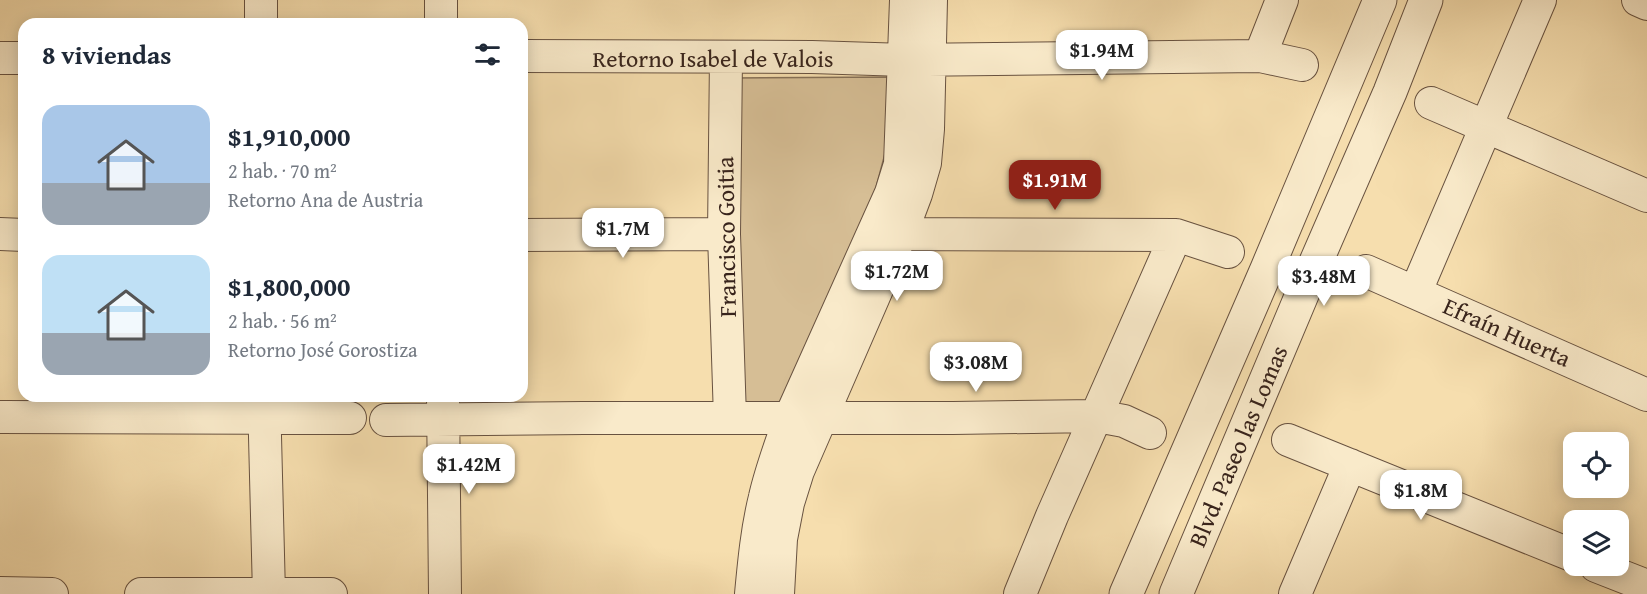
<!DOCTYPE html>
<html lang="es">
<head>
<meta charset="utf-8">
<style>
	body { margin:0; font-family:"Gentium Book Plus",serif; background:#f2f2f3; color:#1f2937; height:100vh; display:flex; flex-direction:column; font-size:22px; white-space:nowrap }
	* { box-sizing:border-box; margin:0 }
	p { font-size:20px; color:#747a83 }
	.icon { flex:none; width:33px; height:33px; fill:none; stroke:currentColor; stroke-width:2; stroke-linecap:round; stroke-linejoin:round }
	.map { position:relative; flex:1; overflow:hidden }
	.details { position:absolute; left:18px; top:18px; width:510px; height:384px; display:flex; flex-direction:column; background:#fff; border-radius:18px; box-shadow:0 3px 15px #0003 }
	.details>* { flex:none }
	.buttons { position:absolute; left:1563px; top:432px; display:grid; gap:12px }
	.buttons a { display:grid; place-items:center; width:66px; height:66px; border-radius:12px; background:#fff; box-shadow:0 3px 15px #0003; font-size:30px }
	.price { position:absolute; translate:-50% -51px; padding:0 14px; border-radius:12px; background:#fff; color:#222; font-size:20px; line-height:39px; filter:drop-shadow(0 2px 3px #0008) }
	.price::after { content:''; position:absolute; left:50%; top:36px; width:18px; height:14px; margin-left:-9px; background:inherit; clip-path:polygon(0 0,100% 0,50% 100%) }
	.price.current { background:#8f2418; color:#fff }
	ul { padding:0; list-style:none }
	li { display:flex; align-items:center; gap:18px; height:150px; padding:0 24px }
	li span { display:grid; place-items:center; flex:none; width:168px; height:120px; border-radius:18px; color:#555 }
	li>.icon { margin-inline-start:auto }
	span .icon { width:72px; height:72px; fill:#fffc; stroke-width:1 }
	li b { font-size:26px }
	h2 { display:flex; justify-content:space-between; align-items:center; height:72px; padding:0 24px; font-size:26px }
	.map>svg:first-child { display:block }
</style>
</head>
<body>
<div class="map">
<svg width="1647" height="594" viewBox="0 0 1647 594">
	<rect width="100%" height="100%" fill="#f6deae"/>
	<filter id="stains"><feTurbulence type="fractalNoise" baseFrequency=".00333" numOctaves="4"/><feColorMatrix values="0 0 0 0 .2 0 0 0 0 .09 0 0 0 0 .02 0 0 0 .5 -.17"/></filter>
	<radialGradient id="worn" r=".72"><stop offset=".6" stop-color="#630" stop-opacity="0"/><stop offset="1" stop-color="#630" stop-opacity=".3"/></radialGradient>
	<path fill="#d6be95" stroke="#877158" stroke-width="1.5" d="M892,77L886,150L868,217L780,412H739L732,78Z"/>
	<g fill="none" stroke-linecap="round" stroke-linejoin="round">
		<defs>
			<path id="minor" d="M261,0V24
				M441,0V24
				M1638,0L1647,4
				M522,56L812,57L905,60L1260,56L1302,65
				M1260,56L1282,0
				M726,57L724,234L730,418
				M0,58H24
				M1431,103L1647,196
				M0,234L24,235
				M880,234L1176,235L1228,252
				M522,235L724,234
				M1366,271L1647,395
				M1416,291L1540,0
				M443,396L445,594
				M264,397L269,594
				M0,417L350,418
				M386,420L584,418H953L1097,416L1124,421L1150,433
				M1288,440L1574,556
				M1596,566L1647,586
				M0,593L52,594
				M141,594H331
				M751,594C754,562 757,529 765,497C771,470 781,444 790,418L891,193L900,164L906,0
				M778,594L781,539L788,503L798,471L901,234L916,194L925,163L928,129L931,0
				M1020,594L1052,516L1176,235
				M1295,594L1350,465"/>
			<path id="tertiary" d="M1126,594L1267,269L1380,0
				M1176,594L1306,285L1390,92L1426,0"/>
		</defs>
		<use href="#minor" stroke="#685240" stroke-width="34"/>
		<use href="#tertiary" stroke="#685240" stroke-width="35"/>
		<use href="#minor" stroke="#f9eaca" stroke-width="32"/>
		<use href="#tertiary" stroke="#f9eaca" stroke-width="33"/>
	</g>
	<g text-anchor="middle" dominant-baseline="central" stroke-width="5" stroke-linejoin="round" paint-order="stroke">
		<g font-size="24" fill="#38241c" stroke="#f9eaca">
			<text x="713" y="58">Retorno Isabel de Valois</text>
			<text transform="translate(726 237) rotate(-91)">Francisco Goitia</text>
			<text transform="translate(1507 332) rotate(24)">Efraín Huerta</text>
			<text transform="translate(1238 446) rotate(-67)">Blvd. Paseo las Lomas</text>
		</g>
	</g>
	<rect width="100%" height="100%" filter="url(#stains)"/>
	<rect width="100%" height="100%" fill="url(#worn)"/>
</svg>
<div class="buttons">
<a><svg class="icon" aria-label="locate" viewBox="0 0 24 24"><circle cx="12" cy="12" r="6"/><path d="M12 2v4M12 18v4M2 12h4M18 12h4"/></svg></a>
<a><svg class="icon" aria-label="layers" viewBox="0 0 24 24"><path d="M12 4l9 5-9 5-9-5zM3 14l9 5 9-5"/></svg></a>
</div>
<b class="price" style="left:1102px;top:81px">$1.94M</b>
<b class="price current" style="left:1055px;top:211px">$1.91M</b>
<b class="price" style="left:623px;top:259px">$1.7M</b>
<b class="price" style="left:897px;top:302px">$1.72M</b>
<b class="price" style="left:1324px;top:307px">$3.48M</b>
<b class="price" style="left:976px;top:393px">$3.08M</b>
<b class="price" style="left:469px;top:495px">$1.42M</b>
<b class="price" style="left:1421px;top:521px">$1.8M</b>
<section class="details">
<h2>8 viviendas<svg class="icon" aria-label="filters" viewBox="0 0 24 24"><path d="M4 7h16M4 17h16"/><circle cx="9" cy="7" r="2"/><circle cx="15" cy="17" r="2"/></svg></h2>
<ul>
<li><span style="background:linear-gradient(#a9c7e8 65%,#9aa5b1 0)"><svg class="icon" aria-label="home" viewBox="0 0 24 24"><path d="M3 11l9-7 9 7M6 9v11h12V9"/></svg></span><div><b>$1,910,000</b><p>2 hab. · 70 m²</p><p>Retorno Ana de Austria</p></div></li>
<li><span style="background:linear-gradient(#bfe0f5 65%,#9aa5b1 0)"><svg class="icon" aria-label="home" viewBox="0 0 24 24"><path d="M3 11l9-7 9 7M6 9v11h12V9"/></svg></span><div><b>$1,800,000</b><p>2 hab. · 56 m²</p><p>Retorno José Gorostiza</p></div></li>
</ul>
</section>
</div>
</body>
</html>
